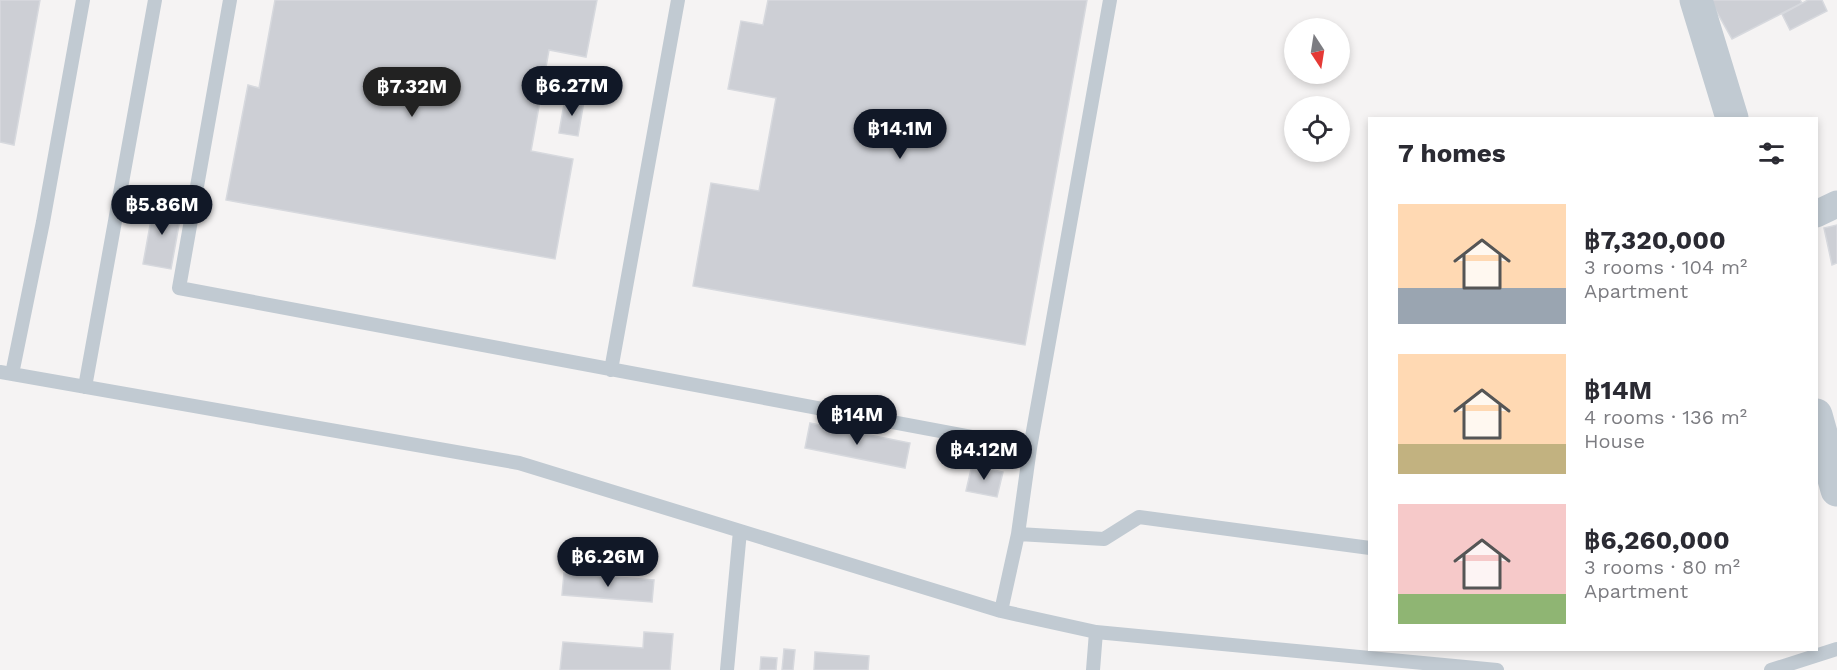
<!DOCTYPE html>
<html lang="en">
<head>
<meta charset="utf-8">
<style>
	body { margin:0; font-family:"Work Sans",sans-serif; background:#f7f7f7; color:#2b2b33; height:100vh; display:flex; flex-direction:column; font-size:22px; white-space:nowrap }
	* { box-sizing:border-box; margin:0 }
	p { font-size:20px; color:#7c7c81 }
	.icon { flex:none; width:33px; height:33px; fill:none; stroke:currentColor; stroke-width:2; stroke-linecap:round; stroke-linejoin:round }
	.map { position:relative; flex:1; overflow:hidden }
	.panel { position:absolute; left:1368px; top:117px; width:450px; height:534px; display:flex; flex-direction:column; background:#fff; border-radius:0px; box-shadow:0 3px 9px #0003 }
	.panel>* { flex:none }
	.needle { width:39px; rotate:168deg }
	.controls { position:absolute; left:1284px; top:18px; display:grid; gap:12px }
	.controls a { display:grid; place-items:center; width:66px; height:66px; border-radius:50%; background:#fff; box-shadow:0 3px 9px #0003; font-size:30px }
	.price { position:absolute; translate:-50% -51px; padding:0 14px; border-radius:21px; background:#111827; color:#fff; font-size:20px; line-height:39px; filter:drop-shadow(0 2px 3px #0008) }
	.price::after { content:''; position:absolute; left:50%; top:36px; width:18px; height:14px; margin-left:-9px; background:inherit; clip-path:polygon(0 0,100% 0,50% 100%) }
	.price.active { background:#222; color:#fff }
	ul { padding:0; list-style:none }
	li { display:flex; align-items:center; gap:18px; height:150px; padding:0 30px }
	li span { display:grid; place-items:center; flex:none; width:168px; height:120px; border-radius:0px; color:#555 }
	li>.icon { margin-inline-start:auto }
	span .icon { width:72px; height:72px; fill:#fffc; stroke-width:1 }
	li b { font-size:26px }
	h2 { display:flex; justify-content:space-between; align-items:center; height:72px; padding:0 30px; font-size:26px }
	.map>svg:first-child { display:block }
</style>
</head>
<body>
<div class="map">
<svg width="1837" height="670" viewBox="0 0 1837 670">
	<rect width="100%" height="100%" fill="#f5f3f3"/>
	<path fill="#cdcfd5" stroke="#d7d9de" stroke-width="1.5" d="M0,0H40L14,145L0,142Z
		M275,0H597L586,57L549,50L531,151L573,159L555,259L226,200L248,85L259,88Z
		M768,0H1087L1025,345L693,286L711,183L759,191L776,98L728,89L741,21L763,25Z
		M1710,0H1800L1802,3L1732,39Z
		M1808,0H1822L1827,11L1790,30L1782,14Z
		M565,98L584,101L578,136L559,133Z
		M154,203L182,208L171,269L143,264Z
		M1837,225V263L1832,265L1824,228Z
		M810,423L910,443L905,468L805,448Z
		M972,465L1003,472L997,497L966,491Z
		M564,573L654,580L652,602L562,595Z
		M644,632L673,634L670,670H560L563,642L643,648Z
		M784,649L795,650L793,670H782Z
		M815,652L869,656L868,670H814Z
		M761,657L777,658L776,670H760Z"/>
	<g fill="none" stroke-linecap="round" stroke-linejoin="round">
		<path stroke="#c1cad2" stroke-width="14" d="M230,0L179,288L1030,448
			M611,370L678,0
			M0,372L519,463L1001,611L1096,632L1497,670
			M12,374L43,222L83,0
			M85,387L155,0
			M1018,534L1104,539L1139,517L1370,548
			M1001,611L1018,534L1030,448L1110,0
			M727,670L740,531
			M1093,670L1096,632
			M1771,670L1837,649"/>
		<path stroke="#c1cad2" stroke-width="27" d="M1816,214L1837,204"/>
		<path stroke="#c1cad2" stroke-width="33" d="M1696,0L1732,118
			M1816,415L1837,490"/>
	</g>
</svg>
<div class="controls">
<a><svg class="needle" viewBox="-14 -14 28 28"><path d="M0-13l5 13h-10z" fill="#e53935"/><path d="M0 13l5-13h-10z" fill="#7c7c81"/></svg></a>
<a><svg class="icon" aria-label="locate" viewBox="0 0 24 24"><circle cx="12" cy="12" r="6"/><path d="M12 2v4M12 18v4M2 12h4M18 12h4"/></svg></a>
</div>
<b class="price" style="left:572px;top:117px">฿6.27M</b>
<b class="price active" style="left:412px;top:118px">฿7.32M</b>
<b class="price" style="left:900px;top:160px">฿14.1M</b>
<b class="price" style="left:162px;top:236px">฿5.86M</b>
<b class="price" style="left:857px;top:446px">฿14M</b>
<b class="price" style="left:984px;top:481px">฿4.12M</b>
<b class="price" style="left:608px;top:588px">฿6.26M</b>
<section class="panel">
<h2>7 homes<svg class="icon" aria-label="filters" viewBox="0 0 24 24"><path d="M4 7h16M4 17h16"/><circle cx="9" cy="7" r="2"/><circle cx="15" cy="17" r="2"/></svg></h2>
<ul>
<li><span style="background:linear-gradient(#ffd9b3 70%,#9aa5b1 0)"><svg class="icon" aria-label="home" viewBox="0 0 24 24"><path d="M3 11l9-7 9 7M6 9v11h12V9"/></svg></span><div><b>฿7,320,000</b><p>3 rooms · 104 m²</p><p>Apartment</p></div></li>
<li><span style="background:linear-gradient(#ffd9b3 75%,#c2b280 0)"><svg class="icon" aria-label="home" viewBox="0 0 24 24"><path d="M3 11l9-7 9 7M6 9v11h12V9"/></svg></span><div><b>฿14M</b><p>4 rooms · 136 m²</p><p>House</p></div></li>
<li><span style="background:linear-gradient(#f6c9c9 75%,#8fb573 0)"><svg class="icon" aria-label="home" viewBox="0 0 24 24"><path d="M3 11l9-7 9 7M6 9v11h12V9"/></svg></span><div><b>฿6,260,000</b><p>3 rooms · 80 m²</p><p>Apartment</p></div></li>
</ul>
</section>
</div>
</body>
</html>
